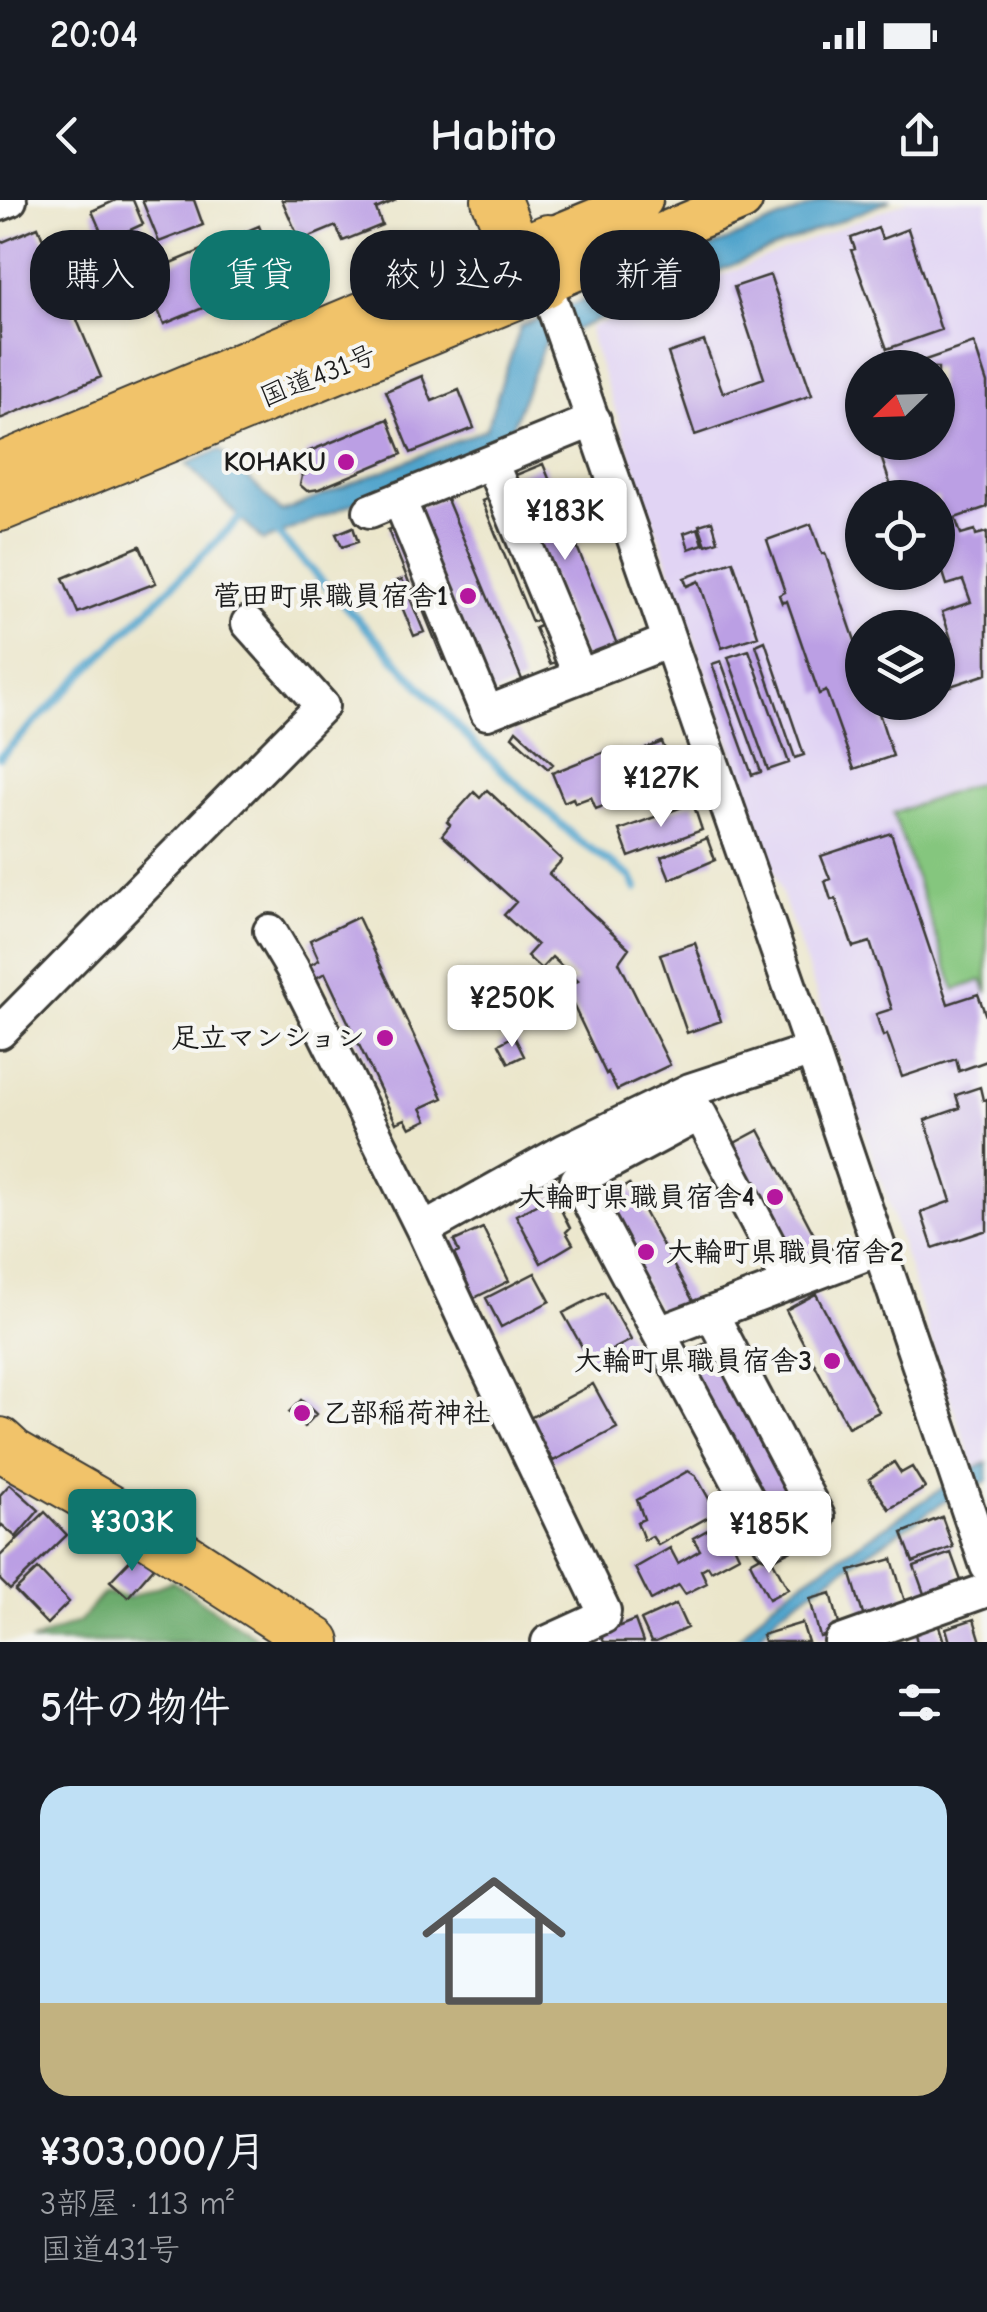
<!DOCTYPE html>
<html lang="ja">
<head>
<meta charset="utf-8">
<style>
	body { margin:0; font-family:"Comic Neue","Klee One",sans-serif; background:#242831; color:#f1f3f6; height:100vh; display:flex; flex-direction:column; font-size:38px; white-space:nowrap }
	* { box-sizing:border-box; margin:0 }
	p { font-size:32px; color:#9ea1a6 }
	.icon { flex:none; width:55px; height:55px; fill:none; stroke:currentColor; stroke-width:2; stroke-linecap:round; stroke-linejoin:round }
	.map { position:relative; height:1442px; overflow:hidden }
	.side { display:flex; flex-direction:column; background:#171b24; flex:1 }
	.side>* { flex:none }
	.banner { position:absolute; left:30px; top:30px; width:928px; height:90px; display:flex; gap:20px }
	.needle { width:65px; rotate:247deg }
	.buttons { position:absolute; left:845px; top:150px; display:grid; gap:20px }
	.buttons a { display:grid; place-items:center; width:110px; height:110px; border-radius:50%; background:#171b24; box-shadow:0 2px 8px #0004; font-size:50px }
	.price { position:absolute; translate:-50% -85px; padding:0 22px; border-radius:10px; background:#fff; color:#222; font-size:32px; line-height:65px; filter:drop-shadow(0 2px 5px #0008) }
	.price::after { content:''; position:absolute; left:50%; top:60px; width:30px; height:22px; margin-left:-15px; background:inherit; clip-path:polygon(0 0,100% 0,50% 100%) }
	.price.selected { background:#0f766e; color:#fff }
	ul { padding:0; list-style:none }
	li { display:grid; align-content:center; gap:20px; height:530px; padding:0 40px }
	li+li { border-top:2px solid #363941 }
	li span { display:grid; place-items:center; height:310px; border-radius:30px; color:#555 }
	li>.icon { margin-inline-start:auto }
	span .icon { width:180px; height:180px; fill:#fffc; stroke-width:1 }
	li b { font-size:42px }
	h2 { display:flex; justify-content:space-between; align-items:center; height:120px; padding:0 40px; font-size:42px }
	.tag { padding:0 35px; border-radius:40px; background:#171b24; box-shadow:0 2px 8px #0004; font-size:35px; line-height:90px }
	.tag.selected { background:#0f766e; color:#fff }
	.status { display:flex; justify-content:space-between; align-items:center; height:70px; padding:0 50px; background:#171b24; direction:ltr }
	.status svg { height:28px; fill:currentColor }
	header { display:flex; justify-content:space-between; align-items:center; height:130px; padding:0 40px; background:#171b24; font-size:45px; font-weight:800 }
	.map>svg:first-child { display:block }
</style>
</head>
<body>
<div class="status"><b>20:04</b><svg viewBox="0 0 49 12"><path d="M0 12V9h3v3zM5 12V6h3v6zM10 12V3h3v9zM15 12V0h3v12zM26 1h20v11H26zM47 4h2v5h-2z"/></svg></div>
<header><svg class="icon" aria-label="back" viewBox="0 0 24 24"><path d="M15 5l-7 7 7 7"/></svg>Habito<svg class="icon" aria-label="share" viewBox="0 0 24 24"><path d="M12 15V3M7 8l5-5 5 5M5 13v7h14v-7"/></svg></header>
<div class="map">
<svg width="987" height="1442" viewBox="0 0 987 1442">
	<rect width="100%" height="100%" fill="#f6f6f2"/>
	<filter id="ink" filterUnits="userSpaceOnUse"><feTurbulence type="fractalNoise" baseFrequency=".01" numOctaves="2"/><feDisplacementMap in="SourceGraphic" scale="20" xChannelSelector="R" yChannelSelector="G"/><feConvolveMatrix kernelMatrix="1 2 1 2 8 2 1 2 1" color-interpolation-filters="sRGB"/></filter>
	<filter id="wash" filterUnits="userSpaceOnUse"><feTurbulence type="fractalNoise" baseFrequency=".0048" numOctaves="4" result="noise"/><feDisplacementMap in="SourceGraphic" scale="40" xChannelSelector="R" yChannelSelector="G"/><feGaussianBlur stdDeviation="2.25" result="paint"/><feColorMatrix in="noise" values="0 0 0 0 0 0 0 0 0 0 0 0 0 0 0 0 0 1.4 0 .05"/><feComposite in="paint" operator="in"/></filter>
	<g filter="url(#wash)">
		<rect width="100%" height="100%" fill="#ebe6cb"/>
		<path fill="#e1d4f4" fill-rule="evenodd" d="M909,0H987V1261L974,1266L942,1176L889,1004L592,143L589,128ZM862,168H938V242H862ZM862,298H938V372H862ZM862,428H938V502H862Z"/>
		<path fill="#85c67e" stroke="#50714d" stroke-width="2.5" d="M987,580V793L982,780L955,790L893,613Z"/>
		<path fill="#6cab6d" stroke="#446444" stroke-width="2.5" d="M172,1381L263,1442H30L80,1421L104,1393L128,1398Z"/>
		<path fill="#51a4cc" stroke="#366074" stroke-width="2.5" d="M825,0H891L545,142L507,240L263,341L186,264L220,250L282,312L486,229L521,126Z
			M987,1263V1281L942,1303L780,1412L754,1442H735L772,1403L794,1387L938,1291L978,1266Z"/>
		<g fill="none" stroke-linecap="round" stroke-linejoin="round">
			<path stroke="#51a4cc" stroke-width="8" d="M278,334L475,545L578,640L631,677L636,688
				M0,557L240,318"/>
		</g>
		<g id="blocks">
			<path fill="#bb9fe4" d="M116,0H133L143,24L106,41L111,52L132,43L142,66L99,85L80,43L102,34L92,11Z
				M142,0H194L203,25L159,42Z
				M282,0H396L376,9L382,25L343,41L336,26L300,41Z
				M259,26L280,76L164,124L143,75Z
				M38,27L101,177L0,219V43Z
				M878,28L882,39L908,29L941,130L887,149L851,50L855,49L851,38Z
				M770,75L812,195L695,235L668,153L704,141L723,193L764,178L734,87Z
				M974,143L987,183V307L955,318L961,334L975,330L976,335L987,332V474L938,490V450L953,445L942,412L971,402L963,380L947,385L938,357V348L951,344L942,322L938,324V298H895L876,242H938V168L905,167Z
				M422,176L432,201L459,190L474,228L411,253L386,191Z
				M388,219L402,254L319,289L307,291L300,285L302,276L313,270L305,253Z
				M543,264L619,449L586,462L511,277Z
				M493,296L543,418L532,422L482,301Z
				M446,297L523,482L490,495L412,310Z
				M712,321L718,341L706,345L699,325Z
				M811,324L822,354L825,353L862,461V502H899L878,510L893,556L854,569L826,491L819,494L787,401L782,403L779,395L785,392L767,340Z
				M399,326L423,385L412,390L388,330Z
				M353,327L358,342L342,347L336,334Z
				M698,328L703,344L689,349L684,333Z
				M140,346L156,383L78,413L63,378Z
				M733,361L758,436L722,448L699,381L687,386L684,378Z
				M402,379L424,432L414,436L392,383Z
				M430,400L452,457L443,460L421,405Z
				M544,424L559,461L550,464L535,428Z
				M765,441L804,555L795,558L756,445Z
				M749,450L789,563L768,570L728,457Z
				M721,461L761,572L752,575L712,464Z
				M516,530L553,564L548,569L512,536Z
				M662,542L674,572L628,592L624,584L607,592L611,603L596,609L591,597L575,603L573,598L564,602L552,573L607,551L617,574L630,568L626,557Z
				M487,590L562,660L549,674L629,748L619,762L670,865L617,890L608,872L606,874L565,788L578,781L552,757L541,769L527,756L537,745L504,715L516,702L442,635L450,625L447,622L474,592L480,598Z
				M693,603L702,630L629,657L619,630Z
				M891,633L948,804L978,794L987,819V861L959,871L956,859L902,877L887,834L883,836L876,814L892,809L870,742L853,747L836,699L831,700L825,681L830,679L821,656Z
				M707,638L715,660L670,679L661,657Z
				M358,717L443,898L421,908L427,920L410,928L405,919L396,923L325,773L316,778L310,765L319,760L310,740Z
				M695,743L721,821L687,833L660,754Z
				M514,836L524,856L509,863L499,844Z
				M980,887L983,900L987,899V1030L933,1048L921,1012L951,1001L925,920L960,908L956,895Z
				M759,930L821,1048L791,1064L729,946Z
				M629,984L693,1101L664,1119L600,1002Z
				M554,996L570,1028L566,1032L573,1044L541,1063L516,1015Z
				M483,1028L509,1081L474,1098L454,1054L459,1052L454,1041Z
				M535,1073L550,1101L501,1127L486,1098Z
				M604,1092L631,1140L590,1161L563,1113Z
				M816,1094L879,1212L848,1227L786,1110Z
				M711,1140L805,1315L777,1328L683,1155Z
				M593,1184L617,1228L553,1261L528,1219Z
				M301,1200L316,1214L304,1227L289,1212Z
				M894,1262L901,1273L912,1267L925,1288L889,1309L869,1279Z
				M688,1271L696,1276L709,1299L712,1315L658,1345L652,1336L644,1340L637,1322L644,1319L637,1300Z
				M10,1284L39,1310L16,1337L2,1325L0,1327V1295Z
				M45,1312L67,1335L10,1390L0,1380V1356Z
				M740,1312L751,1332L733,1343L739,1356L711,1371L708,1366L701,1370L707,1383L685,1394L679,1385L651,1400L635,1368L670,1348L678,1363L700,1350L693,1338Z
				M942,1317L953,1347L913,1362L902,1333Z
				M138,1352L154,1367L128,1397L110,1381Z
				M768,1352L788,1389L769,1399L750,1362Z
				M951,1353L964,1389L927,1402L914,1366Z
				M892,1359L906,1405L864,1418L850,1371Z
				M38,1369L69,1402L47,1424L15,1391Z
				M831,1393L841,1432L820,1437L810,1399Z
				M676,1404L687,1428L656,1442H651L641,1420Z
				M974,1419L981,1442H950L946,1428Z
				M635,1420L643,1442H604L600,1434Z
				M802,1423L808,1442H764L762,1435Z
				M938,1423L944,1442H917L914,1430Z"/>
		</g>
	</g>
	<g filter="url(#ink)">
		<use href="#blocks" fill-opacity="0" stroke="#3b3a36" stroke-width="2.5"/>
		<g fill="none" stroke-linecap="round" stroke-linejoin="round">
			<defs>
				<path id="minor" d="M0,4L10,0
					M545,83L812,850L987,1366
					M491,262L580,476
					M399,299L487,513L669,441
					M370,311L594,220
					M270,731L292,768L423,1030L564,951L690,890L812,850
					M0,832L322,506L248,423
					M423,1030L466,1123L604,1411L603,1417L548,1442
					M711,1113L818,1317L770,1341L577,980L700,914L789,1083
					M659,1133L879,1049
					M841,1442L987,1390"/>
				<path id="major" d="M548,39L642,0
					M545,83L742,0"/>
				<path id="highway" d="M496,0L517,52L536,73
					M0,268L548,39
					M0,307L545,83
					M0,1242L12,1253L115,1312L316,1442"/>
			</defs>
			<use href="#minor" stroke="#3b3a36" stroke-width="38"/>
			<use href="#major" stroke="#3b3a36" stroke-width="45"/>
			<use href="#highway" stroke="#3b3a36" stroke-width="52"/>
			<use href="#minor" stroke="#fff" stroke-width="32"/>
			<use href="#major" stroke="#f1c36a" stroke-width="40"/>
			<use href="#highway" stroke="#f1c36a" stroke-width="48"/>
		</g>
	</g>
	<g fill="#b5179e" stroke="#f6f6f2" stroke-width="4">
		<circle cx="346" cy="262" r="10"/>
		<circle cx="468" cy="396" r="10"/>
		<circle cx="385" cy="838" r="10"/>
		<circle cx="775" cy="997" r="10"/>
		<circle cx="646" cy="1052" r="10"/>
		<circle cx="832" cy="1161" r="10"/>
		<circle cx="302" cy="1213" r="10"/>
	</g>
	<g text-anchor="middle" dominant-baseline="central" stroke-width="8" stroke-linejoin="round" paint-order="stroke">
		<g font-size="28" fill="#1c1c1c" stroke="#f6f6f2">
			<text transform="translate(318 176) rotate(-22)">国道431号</text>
		</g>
		<g font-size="28" font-weight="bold" fill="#1c1c1c" stroke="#f6f6f2" text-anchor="end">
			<text x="326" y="262">KOHAKU</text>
			<text x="448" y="396">菅田町県職員宿舎1</text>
			<text x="365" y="838">足立マンション</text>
			<text x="755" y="997">大輪町県職員宿舎4</text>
			<text x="666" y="1052" text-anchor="start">大輪町県職員宿舎2</text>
			<text x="812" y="1161">大輪町県職員宿舎3</text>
			<text x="322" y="1213" text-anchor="start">乙部稲荷神社</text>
		</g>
	</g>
</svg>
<div class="buttons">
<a><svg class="needle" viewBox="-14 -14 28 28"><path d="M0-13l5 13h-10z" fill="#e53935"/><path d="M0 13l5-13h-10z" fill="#9ea1a6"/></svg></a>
<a><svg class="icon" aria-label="locate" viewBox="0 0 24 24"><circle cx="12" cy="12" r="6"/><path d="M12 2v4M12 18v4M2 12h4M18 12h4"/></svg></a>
<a><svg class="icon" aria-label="layers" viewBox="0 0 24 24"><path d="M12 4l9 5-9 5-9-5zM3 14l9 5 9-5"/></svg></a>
</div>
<b class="price" style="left:565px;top:363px">¥183K</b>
<b class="price" style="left:661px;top:630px">¥127K</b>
<b class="price" style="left:512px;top:850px">¥250K</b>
<b class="price selected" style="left:132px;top:1374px">¥303K</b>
<b class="price" style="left:769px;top:1376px">¥185K</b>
<div class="banner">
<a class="tag">購入</a>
<a class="tag selected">賃貸</a>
<a class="tag">絞り込み</a>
<a class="tag">新着</a>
</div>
</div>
<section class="side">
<h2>5件の物件<svg class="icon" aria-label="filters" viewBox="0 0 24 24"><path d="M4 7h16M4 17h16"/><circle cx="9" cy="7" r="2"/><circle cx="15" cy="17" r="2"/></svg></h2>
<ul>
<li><span style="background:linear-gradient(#bfe0f5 70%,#c2b280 0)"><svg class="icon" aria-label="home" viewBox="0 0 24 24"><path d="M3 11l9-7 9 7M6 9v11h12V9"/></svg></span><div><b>¥303,000/月</b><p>3部屋 · 113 m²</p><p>国道431号</p></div></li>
</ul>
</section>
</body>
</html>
